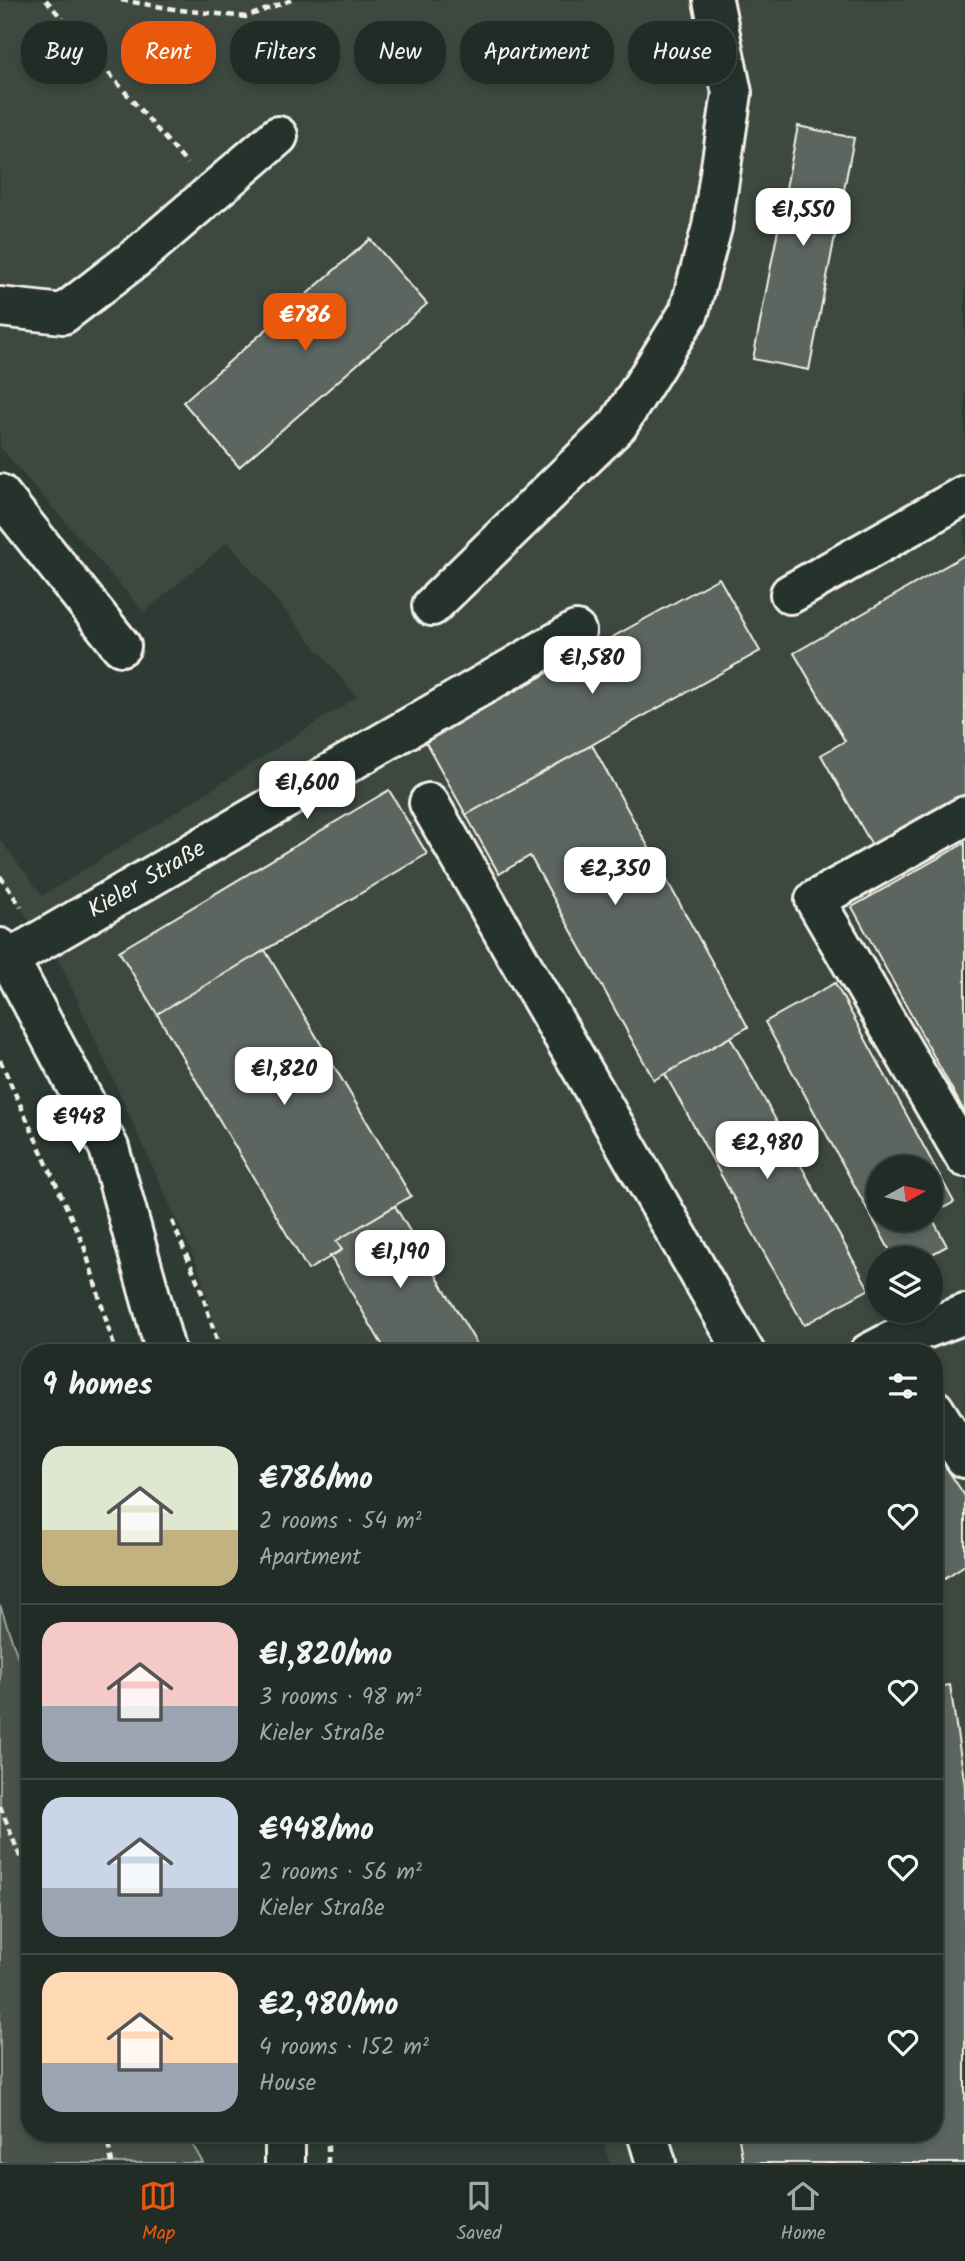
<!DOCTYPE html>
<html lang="en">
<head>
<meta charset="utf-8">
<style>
	body { margin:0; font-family:Kalam,sans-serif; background:#2e3833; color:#f1f3f6; height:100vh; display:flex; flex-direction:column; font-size:26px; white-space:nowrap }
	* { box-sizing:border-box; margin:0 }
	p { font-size:23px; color:#a2a7a7 }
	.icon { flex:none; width:38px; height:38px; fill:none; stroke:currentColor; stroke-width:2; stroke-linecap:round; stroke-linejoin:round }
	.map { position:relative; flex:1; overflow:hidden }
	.panel { position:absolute; left:21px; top:1344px; width:922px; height:798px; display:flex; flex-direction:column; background:#222c27; border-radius:28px; box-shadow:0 4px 10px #0003,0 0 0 2px #3f4844 }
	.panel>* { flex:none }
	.top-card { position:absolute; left:21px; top:21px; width:924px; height:63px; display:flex; gap:14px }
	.needle { width:46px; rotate:82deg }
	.fabs { position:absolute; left:866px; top:1155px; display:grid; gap:14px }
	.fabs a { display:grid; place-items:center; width:77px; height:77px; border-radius:50%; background:#222c27; box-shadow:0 4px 10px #0003,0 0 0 2px #3f4844; font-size:35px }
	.price { position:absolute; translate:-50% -60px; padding:0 16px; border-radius:14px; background:#fff; color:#222; font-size:23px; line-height:46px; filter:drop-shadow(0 2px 4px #0008) }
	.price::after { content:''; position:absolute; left:50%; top:42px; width:21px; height:16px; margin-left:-10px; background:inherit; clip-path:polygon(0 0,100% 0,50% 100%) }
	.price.on { background:#ea580c; color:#fff }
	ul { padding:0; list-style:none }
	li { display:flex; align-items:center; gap:21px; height:175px; padding:0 21px }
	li+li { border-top:2px solid #3f4844 }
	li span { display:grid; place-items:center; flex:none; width:196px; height:140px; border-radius:21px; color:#555 }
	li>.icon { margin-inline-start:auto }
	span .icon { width:84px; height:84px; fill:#fffc; stroke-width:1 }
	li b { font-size:30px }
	h2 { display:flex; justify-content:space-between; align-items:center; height:84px; padding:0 21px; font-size:30px }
	.tag { padding:0 24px; border-radius:28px; background:#222c27; box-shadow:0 4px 10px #0003,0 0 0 2px #3f4844; font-size:24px; line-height:63px }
	.tag.on { background:#ea580c; color:#fff }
	.tabs { display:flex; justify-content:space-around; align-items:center; height:98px; border-top:2px solid #3f4844; background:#222c27; font-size:19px; color:#a2a7a7 }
	.tabs a { display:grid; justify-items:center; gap:4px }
	.tabs .on { color:#ea580c }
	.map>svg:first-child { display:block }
</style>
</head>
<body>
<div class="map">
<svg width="965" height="2163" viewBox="0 0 965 2163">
	<rect width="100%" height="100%" fill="#2e3b34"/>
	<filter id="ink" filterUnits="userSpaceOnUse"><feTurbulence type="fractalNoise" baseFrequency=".0143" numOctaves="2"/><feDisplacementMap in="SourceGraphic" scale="14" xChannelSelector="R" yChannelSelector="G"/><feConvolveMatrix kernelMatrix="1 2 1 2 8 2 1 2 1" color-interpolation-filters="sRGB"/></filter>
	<g filter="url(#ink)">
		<path fill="#3c4841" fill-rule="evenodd" d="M0,0H965V2163H610L599,2133H934V1353H223L198,1267L61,964L0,879V840L43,896L357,697L228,542L144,612L0,447ZM878,1167H931V1220H878ZM878,1258H931V1311H878Z"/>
		<path fill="#48524c" stroke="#9ea29a" stroke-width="2" d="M0,1605L30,1693V2133H186L203,2163H0Z"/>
		<path fill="#5c655e" stroke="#f4f1e8" stroke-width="2" d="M798,126L854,138L809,370L753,359Z
			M370,239L427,304L239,467L183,402Z
			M965,555V794L873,847L821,755L845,741L794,653Z
			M719,578L760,651L466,815L425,741Z
			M592,745L748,1027L654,1080L530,856L499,874L466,815Z
			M389,790L427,854L157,1014L119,951Z
			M965,843V1113L852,907Z
			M265,950L411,1196L336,1241L342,1250L308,1270L157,1014Z
			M835,983L954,1202L931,1215V1167H878V1220H931V1216L947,1246L925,1258H894L765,1022Z
			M730,1037L869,1289L804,1325L665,1074Z
			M395,1206L482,1353H387L330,1256L342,1250L336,1241Z
			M934,1449L965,1496V1565L934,1585Z
			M950,1685L965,1786V2163H743L738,2133H934V1687Z"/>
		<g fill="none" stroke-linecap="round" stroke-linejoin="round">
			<defs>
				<g id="minor">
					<path d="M0,307L63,314L137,257L278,136"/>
					<path d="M0,494L121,646"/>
					<path d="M790,594L965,495"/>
					<path d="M432,606L618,425L689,312L712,227L732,93L713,0"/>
					<path d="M429,803L745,1353"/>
					<path d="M965,816L815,900L965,1157"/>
					<path id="s1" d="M9,959L576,631"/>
					<path d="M869,1353L892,1341L965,1314"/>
					<path d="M934,1409L965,1458"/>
					<path d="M647,2133L656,2163"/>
				</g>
				<path id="major" d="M0,948L9,959L109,1148L166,1353
					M285,2163V2133"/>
			</defs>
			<use href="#minor" stroke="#f4f1e8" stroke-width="44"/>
			<use href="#major" stroke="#f4f1e8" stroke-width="44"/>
			<path stroke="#f4f1e8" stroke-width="4.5" stroke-dasharray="7 5" stroke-linecap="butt" d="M46,0L187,164
				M121,0L180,10L246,17L291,0
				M0,876L21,907
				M0,1060L84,1246L116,1353
				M172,1221L200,1287L221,1353
				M0,1806L30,1882
				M106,2133L112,2163
				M328,2133V2163"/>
			<use href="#minor" stroke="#26332d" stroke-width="38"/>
			<use href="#major" stroke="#26332d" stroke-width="38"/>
		</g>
	</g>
	<g text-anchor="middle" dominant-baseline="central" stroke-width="5" stroke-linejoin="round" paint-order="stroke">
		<g font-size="24" fill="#f4f1e8" stroke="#26332d">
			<text stroke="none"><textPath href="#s1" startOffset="159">Kieler Straße</textPath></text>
		</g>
	</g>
</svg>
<div class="fabs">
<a><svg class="needle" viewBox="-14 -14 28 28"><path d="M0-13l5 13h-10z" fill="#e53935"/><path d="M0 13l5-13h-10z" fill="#a2a7a7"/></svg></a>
<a><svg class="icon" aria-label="layers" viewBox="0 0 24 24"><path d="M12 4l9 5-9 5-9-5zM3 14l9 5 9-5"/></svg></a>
</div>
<b class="price" style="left:803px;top:248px">€1,550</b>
<b class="price on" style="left:305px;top:353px">€786</b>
<b class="price" style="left:592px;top:696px">€1,580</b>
<b class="price" style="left:307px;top:821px">€1,600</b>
<b class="price" style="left:615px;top:907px">€2,350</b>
<b class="price" style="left:284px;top:1107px">€1,820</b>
<b class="price" style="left:79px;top:1155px">€948</b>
<b class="price" style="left:767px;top:1181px">€2,980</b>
<b class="price" style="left:400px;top:1290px">€1,190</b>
<div class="top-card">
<a class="tag">Buy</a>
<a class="tag on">Rent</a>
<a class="tag">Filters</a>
<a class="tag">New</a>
<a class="tag">Apartment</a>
<a class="tag">House</a>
</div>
<section class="panel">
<h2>9 homes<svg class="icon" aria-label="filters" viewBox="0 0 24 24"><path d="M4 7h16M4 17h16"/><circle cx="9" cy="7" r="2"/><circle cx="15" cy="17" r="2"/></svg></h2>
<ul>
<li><span style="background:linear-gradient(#dfe7d0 60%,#c2b280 0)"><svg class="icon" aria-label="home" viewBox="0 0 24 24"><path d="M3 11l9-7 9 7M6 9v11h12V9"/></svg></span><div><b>€786/mo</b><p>2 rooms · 54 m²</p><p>Apartment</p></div><svg class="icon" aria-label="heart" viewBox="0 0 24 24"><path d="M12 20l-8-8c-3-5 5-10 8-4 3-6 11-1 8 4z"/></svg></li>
<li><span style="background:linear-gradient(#f6c9c9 60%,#9aa5b1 0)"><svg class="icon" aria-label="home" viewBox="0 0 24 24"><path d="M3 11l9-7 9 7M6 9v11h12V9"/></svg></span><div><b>€1,820/mo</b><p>3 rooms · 98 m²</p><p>Kieler Straße</p></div><svg class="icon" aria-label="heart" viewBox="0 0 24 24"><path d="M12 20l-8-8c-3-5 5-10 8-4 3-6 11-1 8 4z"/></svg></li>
<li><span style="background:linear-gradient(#c9d6e8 65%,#9aa5b1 0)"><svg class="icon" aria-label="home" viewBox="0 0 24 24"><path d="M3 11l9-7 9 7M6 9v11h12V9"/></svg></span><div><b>€948/mo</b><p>2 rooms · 56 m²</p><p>Kieler Straße</p></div><svg class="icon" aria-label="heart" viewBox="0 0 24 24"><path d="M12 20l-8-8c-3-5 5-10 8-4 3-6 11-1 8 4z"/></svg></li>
<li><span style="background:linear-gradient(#ffd9b3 65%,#9aa5b1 0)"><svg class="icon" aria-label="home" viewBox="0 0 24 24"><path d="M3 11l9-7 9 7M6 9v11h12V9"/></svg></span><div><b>€2,980/mo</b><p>4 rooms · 152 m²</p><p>House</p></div><svg class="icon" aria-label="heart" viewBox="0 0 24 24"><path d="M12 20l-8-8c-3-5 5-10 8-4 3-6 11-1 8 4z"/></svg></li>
</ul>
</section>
</div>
<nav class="tabs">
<a class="on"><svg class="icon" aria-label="map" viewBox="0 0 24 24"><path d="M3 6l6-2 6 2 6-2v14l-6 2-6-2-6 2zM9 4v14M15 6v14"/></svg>Map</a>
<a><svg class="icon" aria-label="saved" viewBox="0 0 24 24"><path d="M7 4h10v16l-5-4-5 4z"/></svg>Saved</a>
<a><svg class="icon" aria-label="home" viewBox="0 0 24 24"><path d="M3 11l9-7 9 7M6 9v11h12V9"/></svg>Home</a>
</nav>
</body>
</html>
